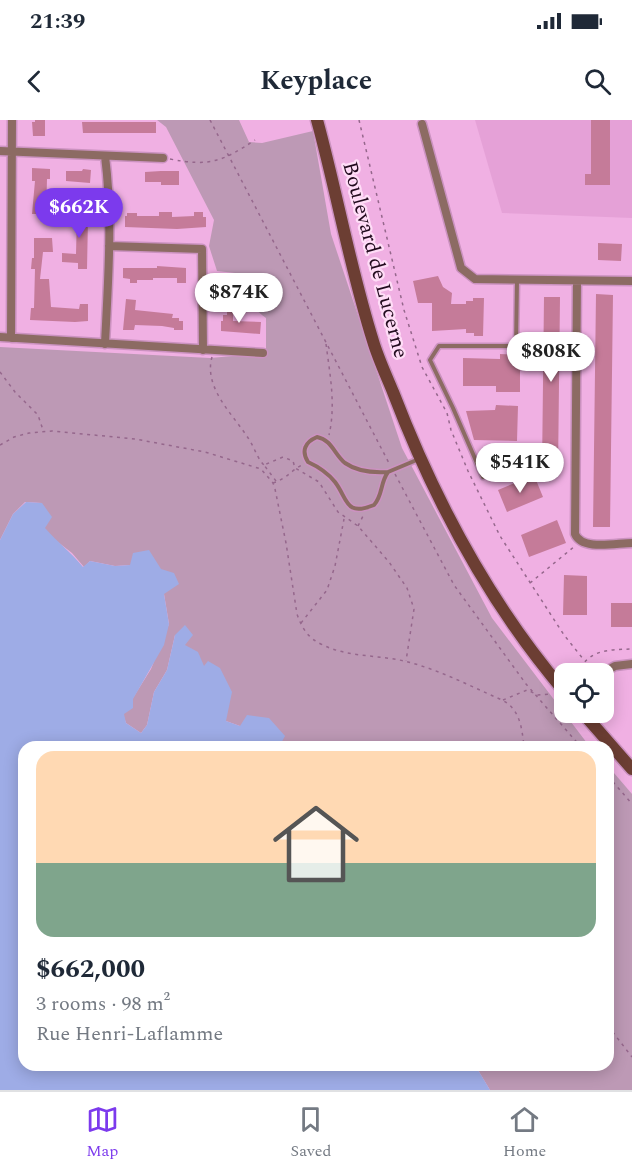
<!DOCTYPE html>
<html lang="en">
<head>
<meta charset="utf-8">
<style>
	body { margin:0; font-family:Spectral,serif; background:#f2f2f3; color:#1f2937; height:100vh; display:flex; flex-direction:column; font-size:22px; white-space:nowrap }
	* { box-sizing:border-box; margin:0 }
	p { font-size:20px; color:#747a83 }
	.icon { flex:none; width:33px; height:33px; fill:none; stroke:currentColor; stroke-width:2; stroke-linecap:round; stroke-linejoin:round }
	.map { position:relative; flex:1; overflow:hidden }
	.side { position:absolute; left:18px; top:621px; width:596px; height:330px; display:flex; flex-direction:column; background:#fff; border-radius:18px; box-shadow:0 3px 15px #0003 }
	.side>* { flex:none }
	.fabs { position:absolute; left:554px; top:543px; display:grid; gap:12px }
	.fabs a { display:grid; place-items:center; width:60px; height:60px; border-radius:12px; background:#fff; box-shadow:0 3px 15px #0003; font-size:30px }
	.price { position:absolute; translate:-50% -51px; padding:0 14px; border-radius:21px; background:#fff; color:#222; font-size:20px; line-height:39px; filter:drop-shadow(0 2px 3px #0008) }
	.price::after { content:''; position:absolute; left:50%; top:36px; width:18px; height:14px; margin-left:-9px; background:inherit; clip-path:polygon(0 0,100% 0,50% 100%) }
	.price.active { background:#7c3aed; color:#fff }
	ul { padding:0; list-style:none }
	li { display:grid; align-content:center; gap:12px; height:318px; padding:0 18px }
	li+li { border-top:2px solid #e0e1e3 }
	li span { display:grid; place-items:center; height:186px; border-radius:18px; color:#555 }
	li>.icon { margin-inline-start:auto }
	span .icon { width:108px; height:108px; fill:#fffc; stroke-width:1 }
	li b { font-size:26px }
	.status { display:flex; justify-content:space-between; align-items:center; height:42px; padding:0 30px; background:#fff; direction:ltr }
	.status svg { height:16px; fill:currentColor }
	header { display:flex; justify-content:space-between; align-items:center; height:78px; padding:0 18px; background:#fff; font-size:27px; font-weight:700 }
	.tab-bar { display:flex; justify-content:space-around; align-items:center; height:84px; border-top:2px solid #e0e1e3; background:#fff; font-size:16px; color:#747a83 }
	.tab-bar a { display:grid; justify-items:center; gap:3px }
	.tab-bar .active { color:#7c3aed }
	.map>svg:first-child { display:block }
</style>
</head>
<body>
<div class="status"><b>21:39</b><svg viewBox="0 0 49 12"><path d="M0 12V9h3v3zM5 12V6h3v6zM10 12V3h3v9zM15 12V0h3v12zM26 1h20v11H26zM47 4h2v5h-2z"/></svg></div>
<header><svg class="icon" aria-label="back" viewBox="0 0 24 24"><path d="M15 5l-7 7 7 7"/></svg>Keyplace<svg class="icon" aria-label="search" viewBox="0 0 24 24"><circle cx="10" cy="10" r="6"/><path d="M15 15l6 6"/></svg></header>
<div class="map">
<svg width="632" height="970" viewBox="0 0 632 970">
	<rect width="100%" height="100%" fill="#f0b0e3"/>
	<path fill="#e5a1d7" d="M475,0H632V98L502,93Z"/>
	<path fill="#bd99b5" d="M157,0H239L249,22L262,23L313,11L331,114L402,328L492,498L590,627H279L284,616L240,606L226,601L204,547L175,515L167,550L154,572L147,605L141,613L126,603L123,594L151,549L169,504L164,474L130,445L115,446L90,441L84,447L72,433L54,419L44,408L42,383L25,382L13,394L0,420V227L210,238L266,233V198C247,184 246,177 244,154L217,151L209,126L214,100L166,7Z
		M608,646L632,674V970H490L475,945H608Z"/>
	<path fill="#9eace6" d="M26,382L42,383L52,397L45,408C57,422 72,433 83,447L90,441L115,446L130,445L133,433L149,430L161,449L174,453L179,464L164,474L169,504L164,525L133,579V588L124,594L126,603L141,613L147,605L154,572L167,550L175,515L185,505L193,515L185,525L198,532L204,546L208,541L220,548L232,572L226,601L240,606L247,595L269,598L285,616L279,627H24V945H475L490,970H0V420L13,394Z"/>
	<path fill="#c57b99" d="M35,0H45V16H33L32,2H35Z
		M591,0H610V65H585V54H591Z
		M82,2H156V13H83Z
		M32,48L50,49V59H47L46,94H32L35,61H32Z
		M83,49L91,50L90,63L66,61V51H82Z
		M161,51H179V65H161V62H145V52Z
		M67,84H77V88H83V99H88L87,149H78V143L62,142V133L76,134L77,94H67Z
		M159,92H172V97L194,96V92H203V97H206V107L177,109L125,107V96H127V93H137V96H159Z
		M34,118H52L53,132H43L40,159H49L51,187L79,189L80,184H88V201L75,202L30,200L31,188H34L35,149H31L32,138H34Z
		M598,123L622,124L621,141L598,140Z
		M157,146L186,148V163H177V158H153V160H137V163H130V159L123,158V148H157Z
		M438,156L443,167L452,173L451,184H466V181H473V178H484L483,216H474V213H466V209L432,211V183H418L413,161Z
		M231,159L232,180L221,181V160Z
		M596,174L613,175L610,407H593Z
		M544,177H560L558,350L542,349Z
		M126,179L136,180L135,190L173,194L172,198H179V201H183V210H174V208L162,206L135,205L134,210H123Z
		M227,186H233V201L261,202L260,214L221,211V201H223V195H227Z
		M500,234L520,235V272H496V266H463V238L500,239Z
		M496,285L518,286L517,321L474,320L466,291L495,290Z
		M534,355L543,377L507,392L498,370Z
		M557,400L566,423L529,437L521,415Z
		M564,455L587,456V495H563Z
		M611,483H632V507H611Z"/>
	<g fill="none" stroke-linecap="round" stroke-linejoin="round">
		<defs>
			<path id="lane" d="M317,317C332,320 334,334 345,343C358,352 373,353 388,352C380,363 383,375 374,385C345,397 348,379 335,362C327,352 319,347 308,342C301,331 305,322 317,317Z
				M388,352L419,339
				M496,352L483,357L453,288L430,240L439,226H516L517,161"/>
			<path id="street" d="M422,4L461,148L475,159L632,161
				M0,31L163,38
				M105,36C113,98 108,161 105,224
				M109,126L202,129L203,230
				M577,161L575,414C582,431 616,423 632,423
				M0,217L263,233
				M11,218L12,0
				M601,554L615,546L632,544"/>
			<path id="secondary" d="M317,0C337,73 350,148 373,221C378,238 386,255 393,272C434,379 489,483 564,571
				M582,592L632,649"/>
		</defs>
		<use href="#lane" stroke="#cb92c0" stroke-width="7"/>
		<use href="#street" stroke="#cb92c0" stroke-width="11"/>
		<use href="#secondary" stroke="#cb92c0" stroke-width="15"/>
		<path stroke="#95678c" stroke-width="1.5" stroke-dasharray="3 4.5" stroke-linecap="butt" d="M210,0L390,345
			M359,0L404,190L422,247L447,293L451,310L468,351L500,416L564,515L584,540
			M170,39C210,47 223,41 255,20
			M326,224C330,255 336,285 329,315
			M212,237C203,269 235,296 250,321C255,329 257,338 264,345L262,348
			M0,252L15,272L38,295L43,310
			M0,325L14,317L29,313L52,311L135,319L205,332L261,349L273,363L275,369L286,423L297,494C302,509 309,519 323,525C347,537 378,535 404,541C438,549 470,566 502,580C520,589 522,608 524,627
			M395,354L454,465L526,564L581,627
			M276,361L264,345L283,337L293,341L295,348L319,362L338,392L358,406L389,442L407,468L414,489L406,541
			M273,363C288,358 291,350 304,344
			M358,406L364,394
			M530,463L575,426
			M301,503L327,470L335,446L344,399
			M576,554C590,529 606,530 632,529
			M503,580L527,570L538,575L552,574
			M608,656L632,684
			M608,906L632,937"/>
		<use href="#lane" stroke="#8c6b63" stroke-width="4"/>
		<use href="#street" stroke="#8c6b63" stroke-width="8"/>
		<use href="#secondary" stroke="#6c3e33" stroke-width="12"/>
	</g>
	<g text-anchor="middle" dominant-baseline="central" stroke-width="4.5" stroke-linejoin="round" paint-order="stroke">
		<g font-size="21" fill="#220b1e" stroke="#ffddf7">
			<text transform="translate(375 140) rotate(75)">Boulevard de Lucerne</text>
		</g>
	</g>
</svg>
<div class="fabs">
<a><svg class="icon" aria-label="locate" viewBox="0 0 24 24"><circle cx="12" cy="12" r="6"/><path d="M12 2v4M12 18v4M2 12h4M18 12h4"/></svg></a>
</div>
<b class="price active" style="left:79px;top:119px">$662K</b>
<b class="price" style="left:239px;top:204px">$874K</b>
<b class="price" style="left:551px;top:263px">$808K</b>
<b class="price" style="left:520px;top:374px">$541K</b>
<section class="side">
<ul>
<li><span style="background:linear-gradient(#ffd9b3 60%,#7fa58c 0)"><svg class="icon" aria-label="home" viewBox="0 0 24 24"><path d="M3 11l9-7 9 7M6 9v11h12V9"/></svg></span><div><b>$662,000</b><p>3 rooms · 98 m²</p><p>Rue Henri-Laflamme</p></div></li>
</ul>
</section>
</div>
<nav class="tab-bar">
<a class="active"><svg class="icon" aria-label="map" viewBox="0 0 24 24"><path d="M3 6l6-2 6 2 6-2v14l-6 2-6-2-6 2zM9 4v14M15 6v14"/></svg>Map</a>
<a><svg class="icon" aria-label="saved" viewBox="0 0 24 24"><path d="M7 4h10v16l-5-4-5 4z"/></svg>Saved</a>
<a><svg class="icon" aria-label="home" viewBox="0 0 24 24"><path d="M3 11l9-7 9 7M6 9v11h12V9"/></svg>Home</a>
</nav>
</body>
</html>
